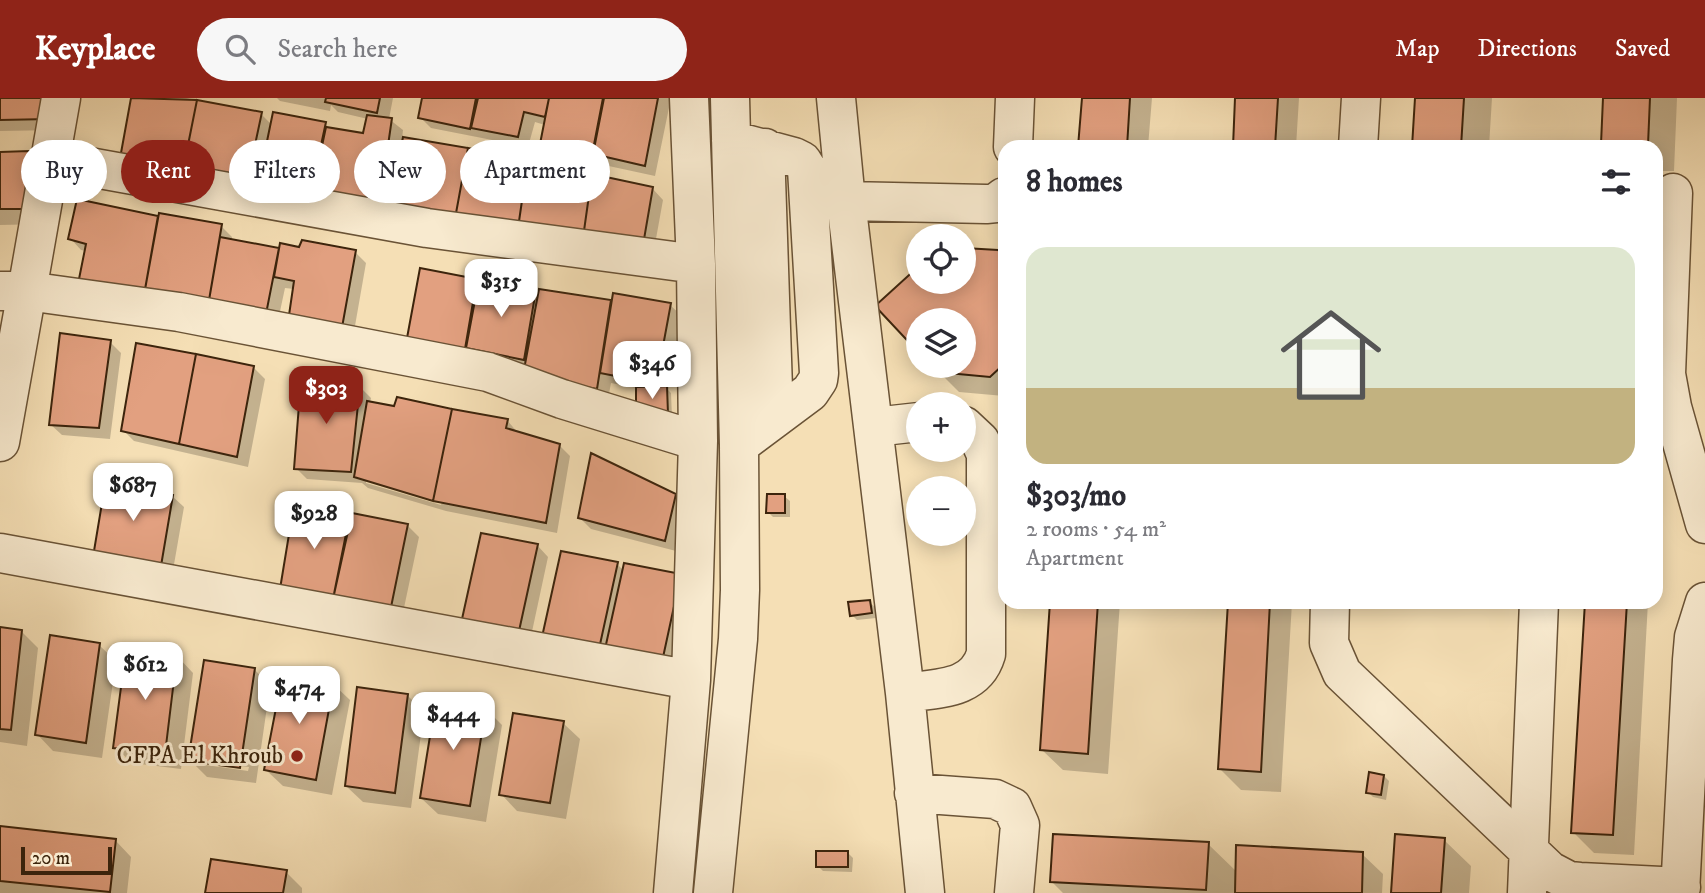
<!DOCTYPE html>
<html lang="en">
<head>
<meta charset="utf-8">
<style>
	body { margin:0; font-family:"IM FELL DW Pica",serif; background:#f7f7f7; color:#2b2b33; height:100vh; display:flex; flex-direction:column; font-size:26px; white-space:nowrap }
	* { box-sizing:border-box; margin:0 }
	p { font-size:23px; color:#7c7c81 }
	.icon { flex:none; width:38px; height:38px; fill:none; stroke:currentColor; stroke-width:2; stroke-linecap:round; stroke-linejoin:round }
	.map { position:relative; flex:1; overflow:hidden }
	.panel { position:absolute; left:998px; top:42px; width:665px; height:469px; display:flex; flex-direction:column; background:#fff; border-radius:21px; box-shadow:0 4px 18px #0003 }
	.panel>* { flex:none }
	.hud { position:absolute; left:21px; top:42px; width:665px; height:63px; display:flex; gap:14px }
	.fabs { position:absolute; left:906px; top:126px; display:grid; gap:14px }
	.fabs a { display:grid; place-items:center; width:70px; height:70px; border-radius:50%; background:#fff; box-shadow:0 4px 18px #0003; font-size:35px }
	.scale { position:absolute; left:21px; bottom:18px; width:91px; box-sizing:border-box; padding-left:7px; border:4px solid #3c240c; border-top:0; font-size:19px; line-height:24px; white-space:nowrap; color:#3c240c; -webkit-text-stroke:5px #f8eacf; paint-order:stroke }
	.price { position:absolute; translate:-50% -60px; padding:0 16px; border-radius:14px; background:#fff; color:#222; font-size:23px; line-height:46px; filter:drop-shadow(0 2px 4px #0008) }
	.price::after { content:''; position:absolute; left:50%; top:42px; width:21px; height:16px; margin-left:-10px; background:inherit; clip-path:polygon(0 0,100% 0,50% 100%) }
	.price.current { background:#8f2418; color:#fff }
	ul { padding:0; list-style:none }
	li { display:grid; align-content:center; gap:14px; height:371px; padding:0 28px }
	li+li { border-top:2px solid #e1e1e2 }
	li span { display:grid; place-items:center; height:217px; border-radius:21px; color:#555 }
	li>.icon { margin-inline-start:auto }
	span .icon { width:126px; height:126px; fill:#fffc; stroke-width:1 }
	li b { font-size:30px }
	h2 { display:flex; justify-content:space-between; align-items:center; height:84px; padding:0 28px; font-size:30px }
	.tag { padding:0 24px; border-radius:32px; background:#fff; box-shadow:0 4px 18px #0003; font-size:24px; line-height:63px }
	.tag.current { background:#8f2418; color:#fff }
	header { display:flex; align-items:center; gap:42px; box-sizing:border-box; height:98px; padding:0 35px; background:#8f2418; color:#fff }
	header strong { font-size:33px }
	nav { display:flex; gap:38px; margin-inline-start:auto; font-size:24px }
	.search { width:490px; height:63px; background:#f7f7f7; display:flex; align-items:center; gap:18px; box-sizing:border-box; padding:0 24px; border-radius:38px; color:#7c7c81; font-size:26px }
	.map>svg:first-child { display:block }
</style>
</head>
<body>
<header>
<strong>Keyplace</strong>
<div class="search"><svg class="icon" aria-label="search" viewBox="0 0 24 24"><circle cx="10" cy="10" r="6"/><path d="M15 15l6 6"/></svg>Search here</div>
<nav><a>Map</a><a>Directions</a><a>Saved</a></nav>
</header>
<div class="map">
<svg width="1705" height="795" viewBox="0 0 1705 795">
	<rect width="100%" height="100%" fill="#f5dfb5"/>
	<filter id="stains"><feTurbulence type="fractalNoise" baseFrequency=".00286" numOctaves="4"/><feColorMatrix values="0 0 0 0 .2 0 0 0 0 .09 0 0 0 0 .02 0 0 0 .5 -.17"/></filter>
	<radialGradient id="worn" r=".72"><stop offset=".6" stop-color="#630" stop-opacity="0"/><stop offset="1" stop-color="#630" stop-opacity=".3"/></radialGradient>
	<path fill="#0003" fill-rule="evenodd" d="M0,0L59,32L0,33Z
		M133,0H186L261,16L272,27L325,26L331,32L365,37L368,21L338,14L331,7L330,13L280,3L277,0H393L389,21L403,32L402,41L515,61L527,72L523,91L538,93L652,90L663,102L652,163L121,66Z
		M424,0H671L655,78L553,56L542,45L545,27L535,24L528,49L431,30L420,19Z
		M1084,0H1152L1148,49H1080Z
		M1237,0H1299L1296,49H1234Z
		M1417,0H1492L1489,49H1414Z
		M1605,0H1677L1674,73H1656V49H1607L1603,45Z
		M0,55H28L45,72L46,126L0,127Z
		M78,103L160,120L221,128L232,139V143L281,152L355,154L366,165L352,245L294,191L285,190L276,232L92,192L86,153L81,152L70,140Z
		M998,154L1004,161V298L959,294L933,268H964V222H919V184H964Z
		M476,183L480,186L536,193L539,197L610,204L613,207H670L682,218L668,292L671,295L672,320L637,290L611,285L608,301L420,250Z
		M110,244L121,255L110,341L62,337L50,326Z
		M254,270L265,281L248,369L134,343L123,332Z
		M359,288L371,300L370,305L507,322L518,335L559,347L570,358L557,435L446,413L368,390L362,385L307,381L296,370ZM366,381L442,404L441,407L366,385Z
		M675,397L686,408L676,453L591,431L580,420Z
		M172,398L184,409L172,478L107,463Z
		M784,398L790,403V419H773L768,414Z
		M295,408L408,428L419,439L401,524L293,501Z
		M537,447L548,459L530,543L475,531Z
		M617,466L624,473L680,478L673,574L555,549Z
		M869,504L875,509L876,520L857,522L852,517Z
		M1052,504H1120L1108,676L1063,672L1042,652Z
		M1230,504H1292L1281,694L1241,692L1220,671Z
		M1586,504H1648L1634,757L1594,755L1573,734Z
		M0,531L21,533L38,550L27,648L0,644Z
		M99,547L116,563L102,660L53,653L37,636Z
		M177,558L193,575L181,671L132,665L115,649Z
		M254,571L270,588L256,685L207,679L190,662ZM206,664L249,669L248,673L206,667Z
		M333,586L350,602L332,697L283,688L266,672Z
		M407,597L424,614L411,710L363,704L346,688Z
		M486,611L502,627L486,724L438,716L421,700Z
		M563,625L580,641L566,721L517,713L501,696Z
		M1384,678L1389,683L1386,702L1373,699L1368,694Z
		M0,730L115,742L131,759L127,795H0Z
		M1444,742L1471,768L1469,795H1392Z
		M1208,746L1237,774L1362,756L1383,776L1382,795H1063L1052,784Z
		M848,755L853,760L852,774L823,773L818,768Z
		M286,774L302,790V795H207Z"/>
	<path fill="#e2a080" stroke="#3c240c" stroke-width="2" d="M0,0H49V21L0,22Z
		M131,0L197,2L182,77L119,66Z
		M326,0H380L377,15L325,4Z
		M422,0H476L470,31L418,20Z
		M478,0H549L545,19L524,14L518,39L471,30Z
		M549,0H603L592,57L540,46Z
		M604,0H658L645,68L593,56Z
		M1082,0H1130L1127,49H1078Z
		M1235,0H1278L1275,49H1233Z
		M1415,0H1464L1461,49H1412Z
		M1603,0H1650L1648,47L1601,46Z
		M197,2L262,14L246,89L182,77Z
		M273,14L326,24L309,103L257,92Z
		M367,17L392,20L378,116L310,104L326,29L363,35Z
		M403,39L468,50L454,126L388,116Z
		M468,50L516,60L511,87L524,89L517,137L454,126Z
		M29,53L30,111H0V54Z
		M541,66L592,76L582,147L517,137L524,89L536,91Z
		M592,76L653,89L642,153L582,147Z
		M77,101L158,118L144,197L79,181L86,146L68,141Z
		M159,115L222,126L208,208L144,197Z
		M220,139L279,150L265,221L208,208Z
		M302,142L356,152L341,235L288,224L294,183L274,179L280,145L299,149Z
		M964,150L998,152L1004,158V266L990,279L937,274L931,268H964V222H919V255L875,208L919,168V184H964Z
		M420,170L477,181L465,251L407,240Z
		M479,181L536,192L524,262L466,250Z
		M539,191L611,202L597,291L523,277Z
		M613,195L671,205L656,286L600,275Z
		M60,235L111,242L99,330L49,327Z
		M136,245L196,256L179,346L121,333Z
		M196,256L254,268L237,359L179,346Z
		M301,281L360,287L351,374L294,371Z
		M667,288L668,316L636,317V289Z
		M397,299L452,311L433,403L354,379L367,303L394,308Z
		M452,311L508,321L506,330L560,346L546,425L433,403Z
		M591,355L676,396L665,443L578,420Z
		M106,381L173,397L161,468L94,453Z
		M767,396H785V415H766Z
		M294,406L350,416L333,501L280,491Z
		M352,415L408,426L390,514L333,501Z
		M481,435L538,446L519,533L462,521Z
		M561,453L618,464L599,551L542,539Z
		M624,465L681,476L662,564L605,551Z
		M870,502L872,515L850,518L848,504Z
		M1050,504H1098L1088,656L1040,652Z
		M1228,504H1270L1261,674L1218,671Z
		M1585,504H1627L1613,737L1571,735Z
		M0,529L22,532L11,632L0,631Z
		M50,537L100,545L86,645L35,637Z
		M126,551L177,557L165,656L113,650Z
		M204,562L255,570L240,670L188,663Z
		M283,574L334,584L316,682L264,672Z
		M357,589L408,596L395,695L345,688Z
		M436,601L486,609L470,708L420,700Z
		M513,615L564,623L550,705L499,697Z
		M1369,674L1384,677L1381,697L1366,695Z
		M0,728L116,741L110,794L0,783Z
		M1053,736L1209,744L1206,792L1050,784Z
		M1395,736L1445,740L1441,795H1391Z
		M1236,747L1363,754L1362,795H1235Z
		M816,753H848V769H816Z
		M211,761L287,772L283,795H205Z"/>
	<g fill="none" stroke-linecap="round" stroke-linejoin="round">
		<defs>
			<path id="minor" d="M836,0L846,103L905,595L925,795
				M731,42L794,59L802,63L807,71L819,275L818,282L810,294L739,347
				M1013,49L1015,0
				M1358,49L1361,0
				M765,50L774,321
				M50,62L427,130L696,166
				M1673,95L1666,276L1672,309L1705,426
				M846,103L986,106L996,105L1004,99
				M2,193H27L61,0
				M874,329L919,324
				M0,344L27,193L179,214L488,274L562,301L698,343
				M0,455L691,582
				M1330,504L1329,545L1342,575L1550,773L1569,783L1580,784L1681,789
				M905,595C936,590 975,593 986,556V356L980,343L964,328
				M914,695L995,701L1012,709L1020,727L1014,795
				M673,795L691,582L698,343L696,166L689,0
				M713,795L738,541L740,492L739,347L730,0
				M1527,795L1539,504
				M1680,795L1692,562L1694,539L1705,504"/>
		</defs>
		<use href="#minor" stroke="#6a5336" stroke-width="41"/>
		<use href="#minor" stroke="#f8eacf" stroke-width="38"/>
	</g>
	<circle fill="#8f2418" stroke="#f8eacf" stroke-width="2.5" cx="297" cy="658" r="7"/>
	<g text-anchor="middle" dominant-baseline="central" stroke-width="6" stroke-linejoin="round" paint-order="stroke">
		<g font-size="24" fill="#3c240c" stroke="#f8eacf" text-anchor="end">
			<text x="283" y="658">CFPA El Khroub</text>
		</g>
	</g>
	<rect width="100%" height="100%" filter="url(#stains)"/>
	<rect width="100%" height="100%" fill="url(#worn)"/>
</svg>
<div class="fabs">
<a><svg class="icon" aria-label="locate" viewBox="0 0 24 24"><circle cx="12" cy="12" r="6"/><path d="M12 2v4M12 18v4M2 12h4M18 12h4"/></svg></a>
<a><svg class="icon" aria-label="layers" viewBox="0 0 24 24"><path d="M12 4l9 5-9 5-9-5zM3 14l9 5 9-5"/></svg></a>
<a>+</a>
<a>−</a>
</div>
<div class="scale">20 m</div>
<b class="price" style="left:501px;top:221px">$315</b>
<b class="price" style="left:652px;top:303px">$346</b>
<b class="price current" style="left:326px;top:328px">$303</b>
<b class="price" style="left:133px;top:425px">$687</b>
<b class="price" style="left:314px;top:453px">$928</b>
<b class="price" style="left:145px;top:604px">$612</b>
<b class="price" style="left:299px;top:628px">$474</b>
<b class="price" style="left:453px;top:654px">$444</b>
<div class="hud">
<a class="tag">Buy</a>
<a class="tag current">Rent</a>
<a class="tag">Filters</a>
<a class="tag">New</a>
<a class="tag">Apartment</a>
</div>
<section class="panel">
<h2>8 homes<svg class="icon" aria-label="filters" viewBox="0 0 24 24"><path d="M4 7h16M4 17h16"/><circle cx="9" cy="7" r="2"/><circle cx="15" cy="17" r="2"/></svg></h2>
<ul>
<li><span style="background:linear-gradient(#dfe7d0 65%,#c2b280 0)"><svg class="icon" aria-label="home" viewBox="0 0 24 24"><path d="M3 11l9-7 9 7M6 9v11h12V9"/></svg></span><div><b>$303/mo</b><p>2 rooms · 54 m²</p><p>Apartment</p></div></li>
</ul>
</section>
</div>
</body>
</html>
